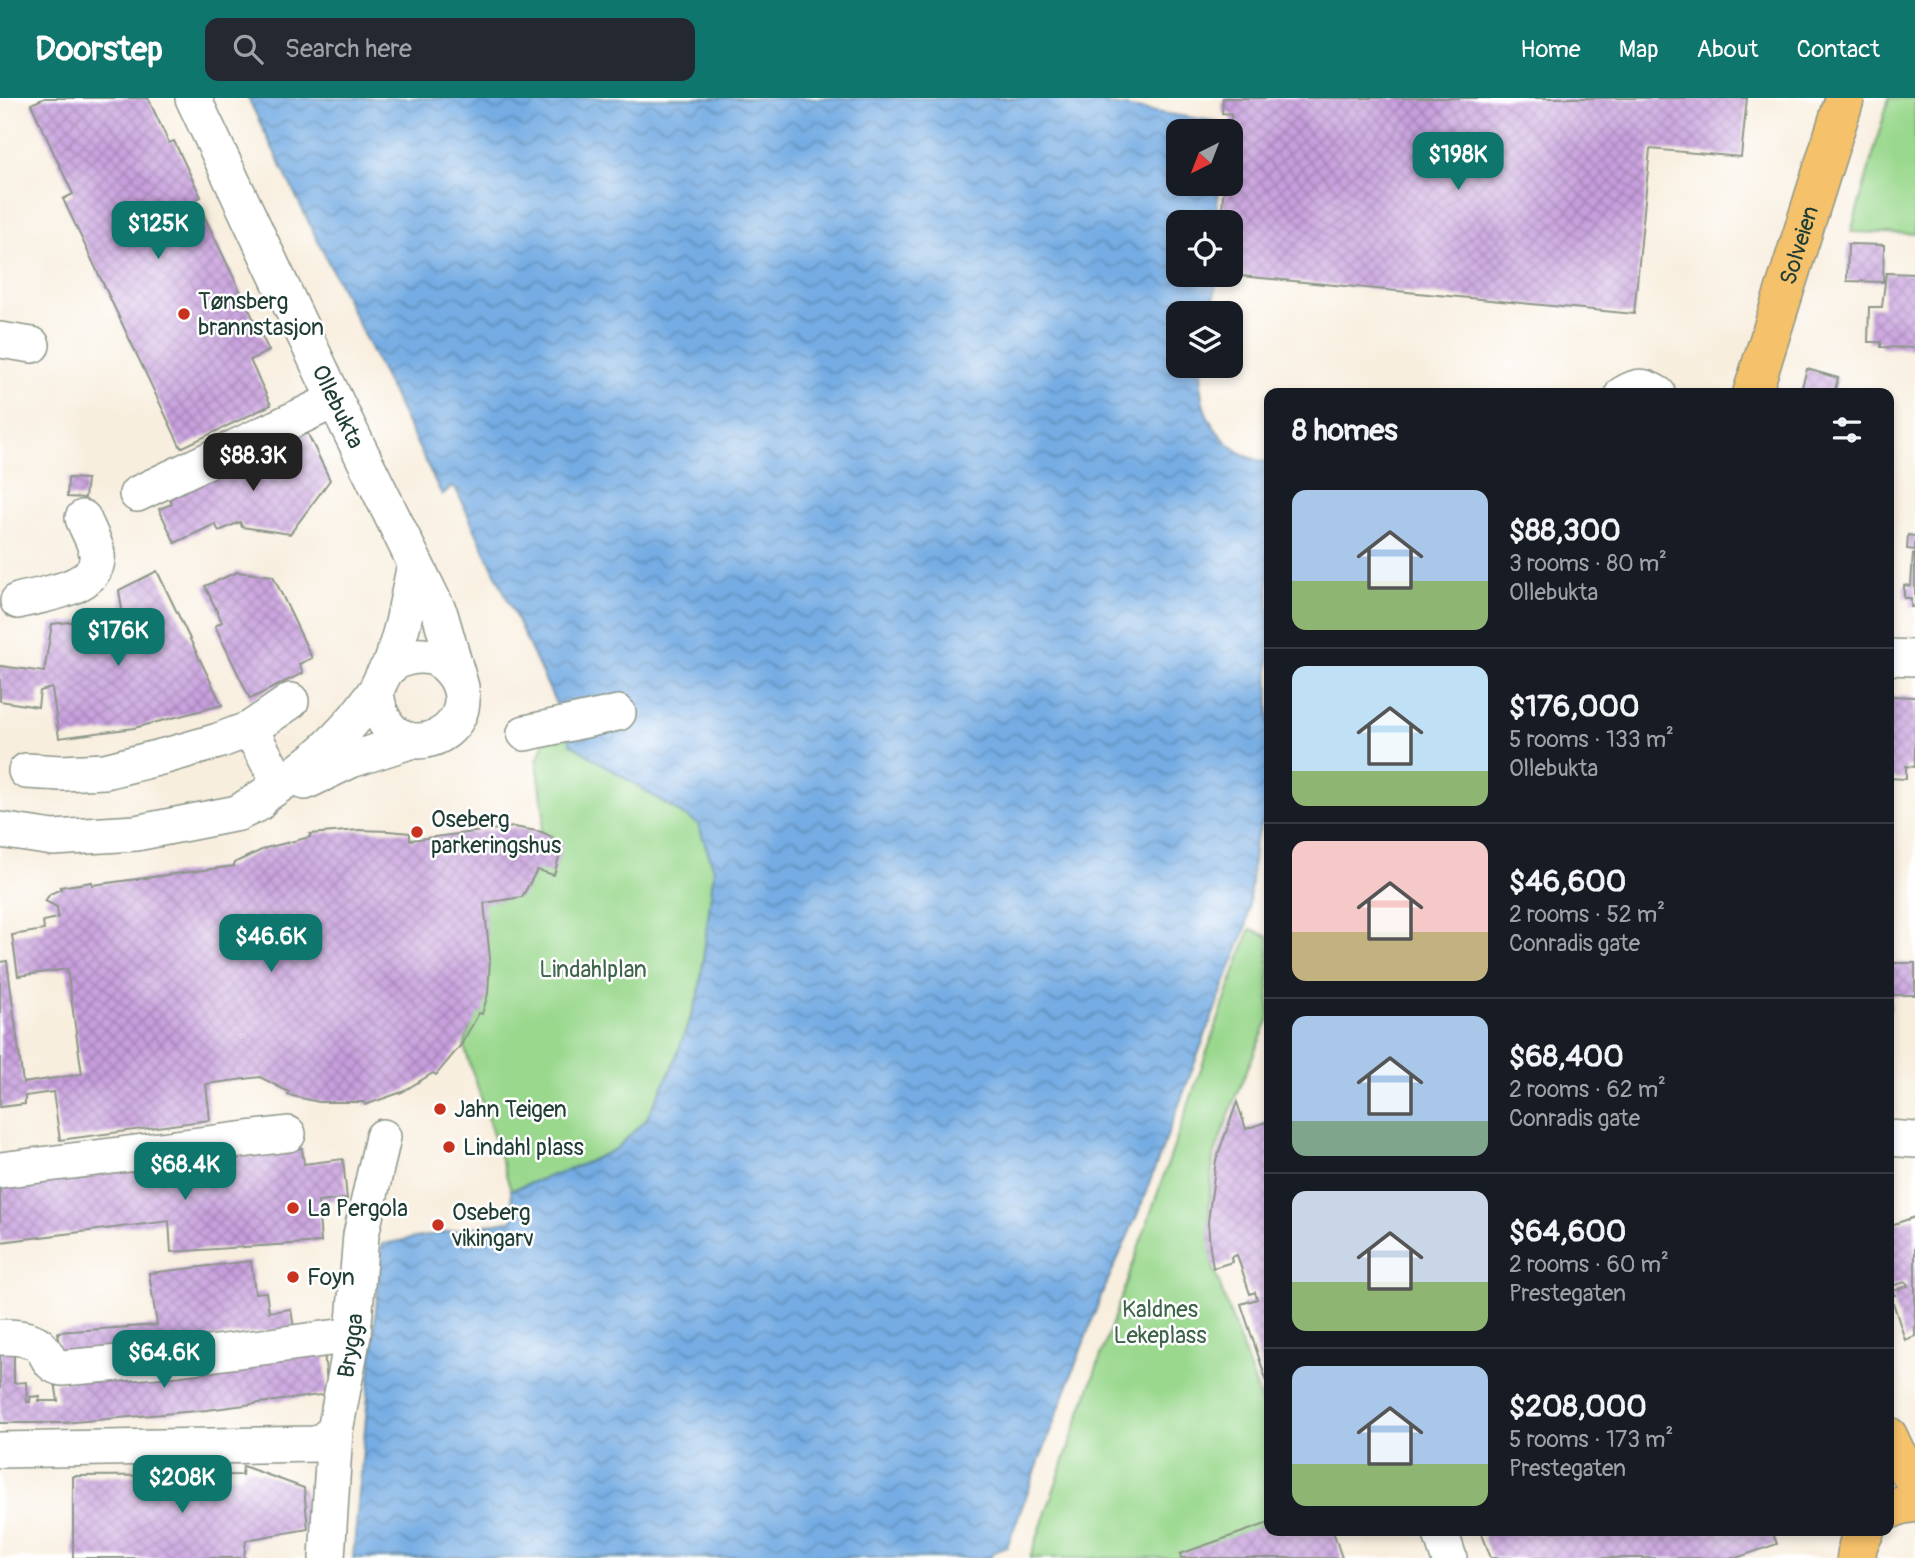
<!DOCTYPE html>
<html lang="en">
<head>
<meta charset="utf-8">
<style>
	body { margin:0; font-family:Pangolin,sans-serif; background:#242831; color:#f1f3f6; height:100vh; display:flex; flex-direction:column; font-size:26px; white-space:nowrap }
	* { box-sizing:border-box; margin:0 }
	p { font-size:23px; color:#9ea1a6 }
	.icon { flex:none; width:38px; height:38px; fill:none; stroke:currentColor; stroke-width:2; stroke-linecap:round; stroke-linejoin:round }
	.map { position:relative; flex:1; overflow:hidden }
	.drawer { position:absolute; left:1264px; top:290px; width:630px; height:1148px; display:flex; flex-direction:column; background:#171b24; border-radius:14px; box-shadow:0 4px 10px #0003 }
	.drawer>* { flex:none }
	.needle { width:46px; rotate:222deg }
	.tools { position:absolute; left:1166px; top:21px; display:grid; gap:14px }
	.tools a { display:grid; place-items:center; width:77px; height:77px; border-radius:14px; background:#171b24; box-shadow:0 4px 10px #0003; font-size:35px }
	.price { position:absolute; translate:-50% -60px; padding:0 16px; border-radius:14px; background:#0f766e; color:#fff; font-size:23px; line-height:46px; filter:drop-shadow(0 2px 4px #0008) }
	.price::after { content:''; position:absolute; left:50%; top:42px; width:21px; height:16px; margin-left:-10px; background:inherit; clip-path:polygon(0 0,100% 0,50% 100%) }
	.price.active { background:#222; color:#fff }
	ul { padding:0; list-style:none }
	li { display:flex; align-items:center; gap:21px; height:175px; padding:0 28px }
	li+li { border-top:2px solid #363941 }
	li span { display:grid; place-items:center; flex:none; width:196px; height:140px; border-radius:14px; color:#555 }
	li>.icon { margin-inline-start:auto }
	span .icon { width:84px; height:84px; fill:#fffc; stroke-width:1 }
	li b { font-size:30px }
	h2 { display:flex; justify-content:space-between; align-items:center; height:84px; padding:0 28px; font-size:30px }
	header { display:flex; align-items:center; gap:42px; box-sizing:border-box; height:98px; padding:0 35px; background:#0f766e; color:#fff }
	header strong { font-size:33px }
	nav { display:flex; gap:38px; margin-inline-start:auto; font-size:24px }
	.search { width:490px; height:63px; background:#242831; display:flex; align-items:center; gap:18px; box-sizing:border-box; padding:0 24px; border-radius:14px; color:#9ea1a6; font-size:26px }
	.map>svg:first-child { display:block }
</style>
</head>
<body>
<header>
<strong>Doorstep</strong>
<div class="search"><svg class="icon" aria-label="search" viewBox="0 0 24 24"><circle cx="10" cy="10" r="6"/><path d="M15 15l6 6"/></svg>Search here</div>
<nav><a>Home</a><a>Map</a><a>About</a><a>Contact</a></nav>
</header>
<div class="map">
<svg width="1915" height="1460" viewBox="0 0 1915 1460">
	<defs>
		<pattern id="water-waves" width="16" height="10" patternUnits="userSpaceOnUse" patternTransform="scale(1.75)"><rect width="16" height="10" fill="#74ace3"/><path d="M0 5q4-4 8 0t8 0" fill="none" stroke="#5f8db9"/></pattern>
		<pattern id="building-cross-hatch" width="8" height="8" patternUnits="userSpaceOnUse" patternTransform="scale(1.75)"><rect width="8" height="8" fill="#c79edd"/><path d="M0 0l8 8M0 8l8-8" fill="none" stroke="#a182b4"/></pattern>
	</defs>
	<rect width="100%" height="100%" fill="#fff"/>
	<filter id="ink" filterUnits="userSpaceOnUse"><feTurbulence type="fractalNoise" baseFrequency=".0143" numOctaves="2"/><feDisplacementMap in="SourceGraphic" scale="14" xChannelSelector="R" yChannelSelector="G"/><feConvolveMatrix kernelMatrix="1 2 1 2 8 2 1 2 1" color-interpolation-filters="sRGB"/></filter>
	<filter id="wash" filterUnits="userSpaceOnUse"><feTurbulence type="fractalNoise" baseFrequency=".00686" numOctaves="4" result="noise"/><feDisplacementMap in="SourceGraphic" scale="28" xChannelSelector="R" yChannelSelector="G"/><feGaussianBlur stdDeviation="1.57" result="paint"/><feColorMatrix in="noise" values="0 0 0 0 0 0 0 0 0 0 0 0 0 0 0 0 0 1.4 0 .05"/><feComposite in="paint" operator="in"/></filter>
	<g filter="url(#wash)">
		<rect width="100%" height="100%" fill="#f8eede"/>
		<path fill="#9ad88d" stroke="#5c8a60" stroke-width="2" d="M1889,0H1915V136L1851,134Z
			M559,612L571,646L698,726L714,771L699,896L672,970L646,1022L616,1051L581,1067L511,1092L464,948L484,891L483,792L536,759L544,717L537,662Z
			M1250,831L1269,839V921L1236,997L1213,1061L1208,1120L1213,1168L1269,1325V1425L1181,1460H1030Z"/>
		<path fill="url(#water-waves)" stroke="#4a748c" stroke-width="2" d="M248,0H1105V6L1220,24V33H1178V86H1218L1217,124H1178V177H1216L1214,215H1178V268H1203C1202,275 1201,282 1201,290C1202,325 1233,361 1269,364V709L1255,744L1247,827L1138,1115L1102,1196L1007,1449L994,1454L990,1460H353L382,1146L513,1122L511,1092L581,1067L616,1051L646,1022L672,970L699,896L714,771L698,726L571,646L559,612L456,391L452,388L442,397Z"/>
		<g id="blocks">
			<path fill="url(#building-cross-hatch)" d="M45,0H148L169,45L174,43L201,99L196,101L269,253L250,262L271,307L181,350L63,101L73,96L31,6Z
				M1223,0H1747L1741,59L1650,51L1634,216L1230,177V124H1221L1224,86H1230L1231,16L1222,15Z
				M1848,146L1884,147L1883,184L1847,183Z
				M1886,175L1915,176V250L1881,249V244H1868L1869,209H1882Z
				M1807,271L1838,280L1834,296H1800Z
				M307,334L330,382L290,436L242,429L240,424L219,433L215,426L175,445L159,411L172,406L169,400Z
				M68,380L87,381L85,400L67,399Z
				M1908,437L1915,438V452L1907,451Z
				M1913,456H1915V509H1911V500H1904V487L1911,488Z
				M157,473L222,607L134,630L59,640L52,590L40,593L38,609L0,603V568L44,574L52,526L123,518L119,492Z
				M237,474L273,478L312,560L299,566L303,575L250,601L215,528L222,524L205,488Z
				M1888,598L1915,599V669L1906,668V681L1888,680Z
				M514,729L542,734L554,740L552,742L563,745L554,777L537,772L522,799L484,805L490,860L488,896L482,916L479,915L461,947L436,977L433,975L402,994L365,1007L364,1004H319L288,997L289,994L260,979L206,986L210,1022L60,1042L53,994L25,998V1006L0,1009V864L7,863L23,985L82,976L67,871L18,878L12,837L44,832L43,823L58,820L57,809L45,803L50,796L61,791L60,789L92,784V787L234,768V765L266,750L310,739V736L359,732L388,733L410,735V742Z
				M1888,865H1915V897H1891V913H1888Z
				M1237,1004L1246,1031L1269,1023L1268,1287L1241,1206L1257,1201L1255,1194L1250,1196L1237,1157L1231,1159L1232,1164L1213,1170L1210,1150L1208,1124L1216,1062Z
				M302,1050L304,1066L343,1061L347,1101L318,1104L321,1144L171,1154L169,1123L0,1144V1088Z
				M1915,1119V1238L1905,1242L1891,1198L1895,1197L1893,1193L1908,1188L1906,1184L1888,1189V1128Z
				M251,1163L255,1195L266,1194L269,1214L291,1211L294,1230L60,1256L58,1234L157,1227L149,1175Z
				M0,1248H14V1285L26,1284L27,1304H30V1299L40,1298L39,1303H58L55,1284L324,1254L328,1296L207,1312L63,1325H0Z
				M243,1368L304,1390L308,1431L246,1442L244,1460H73V1378L242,1377Z
				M1269,1425V1433H1333L1342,1460H1181L1180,1456Z
				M1481,1433H1772L1777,1446L1736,1460H1491Z"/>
		</g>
	</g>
	<g filter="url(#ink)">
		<use href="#blocks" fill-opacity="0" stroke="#8c9689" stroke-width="2"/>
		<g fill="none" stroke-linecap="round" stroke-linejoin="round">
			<defs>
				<g id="minor">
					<path id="s1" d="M193,0L335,302L440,516L461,589"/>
					<path d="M0,242L32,247"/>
					<path d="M1623,296C1638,287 1643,287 1658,296"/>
					<path d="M137,396L335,302"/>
					<path d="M18,503C42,496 101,491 97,456C96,445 87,431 83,420"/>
					<path d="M1888,559L1915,560"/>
					<path d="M391,568L403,525L415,466"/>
					<path d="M250,631L280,686"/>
					<path d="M525,635L618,615"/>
					<path d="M26,673L61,675L105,673L169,657L218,643L250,631L291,603"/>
					<path d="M305,684L351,662L410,643"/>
					<path d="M238,715C272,692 308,670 336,641C350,627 363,611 374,595C380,587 382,575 390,568C402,559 416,556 431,559C441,561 449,570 455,578C490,637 383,682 376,592"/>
					<path d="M0,732L53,740L136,735L238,715L258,706"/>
					<path d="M1888,1040L1915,1042"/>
					<path d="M0,1072L288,1036"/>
					<path d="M0,1239C11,1239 30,1239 39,1247C49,1255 47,1268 62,1270L178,1260L353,1237"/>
					<path d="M0,1352L318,1346L335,1333"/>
					<path d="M1440,1433L1449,1460"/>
					<path id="s2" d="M327,1460L335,1333L353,1237L361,1137L383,1039"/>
				</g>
				<g id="major">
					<path id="s3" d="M1752,296L1845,0"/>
					<path d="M1888,1338L1896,1355L1915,1383"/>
					<path d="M1888,1412L1901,1407L1915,1405"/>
					<path d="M1856,1460L1858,1447L1865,1433"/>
				</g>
			</defs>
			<use href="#minor" stroke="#8c9689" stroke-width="38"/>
			<use href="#major" stroke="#8c9689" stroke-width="41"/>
			<use href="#minor" stroke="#fff" stroke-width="35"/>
			<use href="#major" stroke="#f5c16b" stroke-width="38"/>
		</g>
	</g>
	<g fill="#c8321e" stroke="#fff" stroke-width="2.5">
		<circle cx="184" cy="216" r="7"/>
		<circle cx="417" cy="734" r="7"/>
		<circle cx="440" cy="1011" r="7"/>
		<circle cx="449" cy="1049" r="7"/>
		<circle cx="293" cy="1110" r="7"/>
		<circle cx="438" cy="1127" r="7"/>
		<circle cx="293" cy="1179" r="7"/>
	</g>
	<g text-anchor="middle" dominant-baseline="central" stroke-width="5" stroke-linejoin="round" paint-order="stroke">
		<g font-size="23" fill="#1f3d34" stroke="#fff">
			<text stroke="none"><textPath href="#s3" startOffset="156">Solveien</textPath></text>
			<text stroke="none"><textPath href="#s1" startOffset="341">Ollebukta</textPath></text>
			<text stroke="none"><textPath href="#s2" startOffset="214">Brygga</textPath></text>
		</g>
		<g font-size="23" fill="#1f3d34" stroke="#fff" text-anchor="start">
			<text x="198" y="203">Tønsberg<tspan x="198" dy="26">brannstasjon</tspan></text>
			<text x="431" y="721">Oseberg<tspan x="431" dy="26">parkeringshus</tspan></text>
			<text x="454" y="1011">Jahn Teigen</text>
			<text x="463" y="1049">Lindahl plass</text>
			<text x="307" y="1110">La Pergola</text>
			<text x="452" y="1114">Oseberg<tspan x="452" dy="26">vikingarv</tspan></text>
			<text x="307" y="1179">Foyn</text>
		</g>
		<g font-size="23" fill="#3e644a" stroke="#fff">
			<text x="593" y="871">Lindahlplan</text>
			<text x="1160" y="1211">Kaldnes<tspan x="1160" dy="26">Lekeplass</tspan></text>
		</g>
	</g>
</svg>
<div class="tools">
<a><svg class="needle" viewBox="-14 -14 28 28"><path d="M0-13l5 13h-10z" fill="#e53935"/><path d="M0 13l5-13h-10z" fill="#9ea1a6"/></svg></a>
<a><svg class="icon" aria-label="locate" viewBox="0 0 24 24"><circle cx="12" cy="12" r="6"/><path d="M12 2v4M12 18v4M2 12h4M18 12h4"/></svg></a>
<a><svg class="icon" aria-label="layers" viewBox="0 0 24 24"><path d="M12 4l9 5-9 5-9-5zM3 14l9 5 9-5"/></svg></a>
</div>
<b class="price" style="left:1458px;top:94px">$198K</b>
<b class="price" style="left:158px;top:163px">$125K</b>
<b class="price active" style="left:253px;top:395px">$88.3K</b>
<b class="price" style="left:118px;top:570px">$176K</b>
<b class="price" style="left:271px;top:876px">$46.6K</b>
<b class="price" style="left:185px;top:1104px">$68.4K</b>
<b class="price" style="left:164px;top:1292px">$64.6K</b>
<b class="price" style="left:182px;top:1417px">$208K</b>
<section class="drawer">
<h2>8 homes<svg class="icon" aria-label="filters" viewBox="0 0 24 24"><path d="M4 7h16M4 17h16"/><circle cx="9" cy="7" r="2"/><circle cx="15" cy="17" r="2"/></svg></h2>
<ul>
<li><span style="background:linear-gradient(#a9c7e8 65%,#8fb573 0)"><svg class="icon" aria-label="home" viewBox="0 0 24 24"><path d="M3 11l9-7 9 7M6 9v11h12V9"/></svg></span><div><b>$88,300</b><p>3 rooms · 80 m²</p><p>Ollebukta</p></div></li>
<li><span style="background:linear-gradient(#bfe0f5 75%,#8fb573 0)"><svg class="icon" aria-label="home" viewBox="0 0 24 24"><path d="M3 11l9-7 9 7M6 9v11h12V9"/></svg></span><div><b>$176,000</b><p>5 rooms · 133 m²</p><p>Ollebukta</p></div></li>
<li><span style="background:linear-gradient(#f6c9c9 65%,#c2b280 0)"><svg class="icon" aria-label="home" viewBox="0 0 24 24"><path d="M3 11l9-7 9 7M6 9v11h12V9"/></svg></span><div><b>$46,600</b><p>2 rooms · 52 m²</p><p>Conradis gate</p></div></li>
<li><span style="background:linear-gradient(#a9c7e8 75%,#7fa58c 0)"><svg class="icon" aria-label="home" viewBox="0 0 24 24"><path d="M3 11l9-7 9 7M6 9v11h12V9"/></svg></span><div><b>$68,400</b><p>2 rooms · 62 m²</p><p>Conradis gate</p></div></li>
<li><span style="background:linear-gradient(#c9d6e8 65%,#8fb573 0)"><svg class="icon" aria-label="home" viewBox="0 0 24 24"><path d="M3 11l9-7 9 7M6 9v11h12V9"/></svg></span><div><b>$64,600</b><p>2 rooms · 60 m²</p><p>Prestegaten</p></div></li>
<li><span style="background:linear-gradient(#a9c7e8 70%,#8fb573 0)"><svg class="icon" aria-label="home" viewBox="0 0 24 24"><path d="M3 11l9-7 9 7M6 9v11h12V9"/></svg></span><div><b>$208,000</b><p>5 rooms · 173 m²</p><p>Prestegaten</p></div></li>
</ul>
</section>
</div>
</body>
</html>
